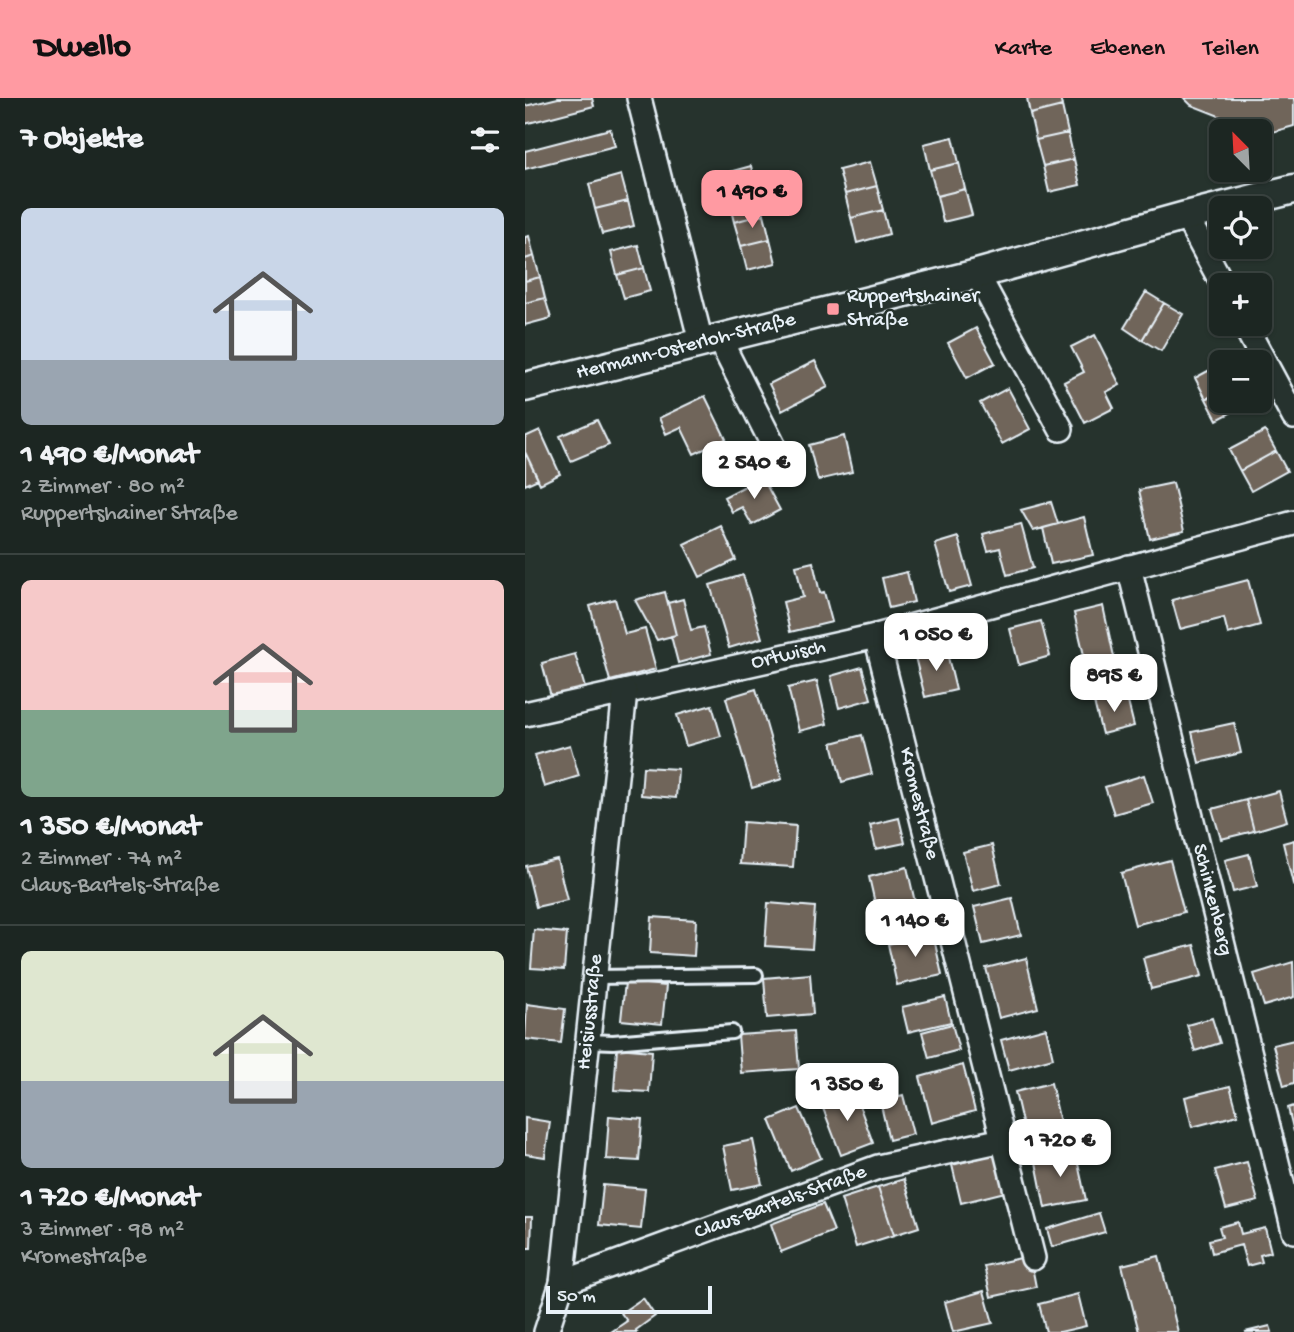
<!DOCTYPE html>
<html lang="de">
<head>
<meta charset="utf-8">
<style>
	body { margin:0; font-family:"Gochi Hand",sans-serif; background:#252e2a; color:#f1f3f6; height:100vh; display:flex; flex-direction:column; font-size:26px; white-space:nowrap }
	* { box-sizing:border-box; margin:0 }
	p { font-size:23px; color:#a0a5a5 }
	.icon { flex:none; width:38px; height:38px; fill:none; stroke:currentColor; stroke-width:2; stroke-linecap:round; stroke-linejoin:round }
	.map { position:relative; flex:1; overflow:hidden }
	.sheet { display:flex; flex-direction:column; background:#1c2622; width:525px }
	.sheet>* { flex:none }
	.needle { width:46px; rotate:336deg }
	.fabs { position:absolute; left:684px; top:21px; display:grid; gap:14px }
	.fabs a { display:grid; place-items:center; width:63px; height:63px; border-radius:10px; background:#1c2622; box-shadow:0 2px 5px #0004,0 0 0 2px #3a4340; font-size:35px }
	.scale { position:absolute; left:21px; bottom:18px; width:166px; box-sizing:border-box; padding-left:7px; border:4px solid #e8f1f8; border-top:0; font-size:19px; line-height:24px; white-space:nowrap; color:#e8f1f8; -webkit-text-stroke:5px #26332d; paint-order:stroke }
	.price { position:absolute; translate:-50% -60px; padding:0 16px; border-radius:14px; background:#fff; color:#222; font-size:23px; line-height:46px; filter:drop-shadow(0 2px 4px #0008) }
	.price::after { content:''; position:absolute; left:50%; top:42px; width:21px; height:16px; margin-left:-10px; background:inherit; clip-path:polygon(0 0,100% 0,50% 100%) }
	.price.on { background:#ff9aa2; color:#111 }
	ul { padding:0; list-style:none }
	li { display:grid; align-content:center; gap:14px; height:371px; padding:0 21px }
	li+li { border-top:2px solid #3a4340 }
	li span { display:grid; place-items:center; height:217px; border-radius:10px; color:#555 }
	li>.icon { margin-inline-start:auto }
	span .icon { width:126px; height:126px; fill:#fffc; stroke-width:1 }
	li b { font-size:30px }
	h2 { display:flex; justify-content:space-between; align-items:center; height:84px; padding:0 21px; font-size:30px }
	header { display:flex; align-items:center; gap:42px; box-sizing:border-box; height:98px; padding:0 35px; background:#ff9aa2; color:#111 }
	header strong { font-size:33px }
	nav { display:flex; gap:38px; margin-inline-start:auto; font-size:24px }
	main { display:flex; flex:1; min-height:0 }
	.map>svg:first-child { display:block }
</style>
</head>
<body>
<header>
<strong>Dwello</strong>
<nav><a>Karte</a><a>Ebenen</a><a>Teilen</a></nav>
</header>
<main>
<section class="sheet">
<h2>7 Objekte<svg class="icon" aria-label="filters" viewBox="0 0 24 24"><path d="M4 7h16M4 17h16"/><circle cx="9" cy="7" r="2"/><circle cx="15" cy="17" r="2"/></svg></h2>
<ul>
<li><span style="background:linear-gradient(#c9d6e8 70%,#9aa5b1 0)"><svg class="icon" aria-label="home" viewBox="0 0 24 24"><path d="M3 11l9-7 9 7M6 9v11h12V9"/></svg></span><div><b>1 490 €/Monat</b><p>2 Zimmer · 80 m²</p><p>Ruppertshainer Straße</p></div></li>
<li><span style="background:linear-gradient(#f6c9c9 60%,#7fa58c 0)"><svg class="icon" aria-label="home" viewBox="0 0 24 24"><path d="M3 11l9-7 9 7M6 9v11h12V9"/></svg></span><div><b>1 350 €/Monat</b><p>2 Zimmer · 74 m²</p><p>Claus-Bartels-Straße</p></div></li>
<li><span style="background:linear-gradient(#dfe7d0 60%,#9aa5b1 0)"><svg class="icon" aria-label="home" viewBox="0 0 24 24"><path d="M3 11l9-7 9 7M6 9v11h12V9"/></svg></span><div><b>1 720 €/Monat</b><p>3 Zimmer · 98 m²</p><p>Kromestraße</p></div></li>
</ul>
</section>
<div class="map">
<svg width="769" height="1234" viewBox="0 0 769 1234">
	<rect width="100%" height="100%" fill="#26332d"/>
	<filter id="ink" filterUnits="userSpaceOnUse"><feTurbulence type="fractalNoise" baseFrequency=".0143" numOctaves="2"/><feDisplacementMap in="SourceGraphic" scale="14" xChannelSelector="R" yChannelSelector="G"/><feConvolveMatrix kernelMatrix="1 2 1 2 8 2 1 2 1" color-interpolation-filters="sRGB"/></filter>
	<g filter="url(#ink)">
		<path fill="#70655a" stroke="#e8f1f8" stroke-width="2" d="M33,0H67L69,8L0,26V8Z
			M502,0H535L537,8L505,16Z
			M659,0H769V28L740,36L666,7Z
			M537,8L543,35L511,42L505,16Z
			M85,31L90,48L0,71V53Z
			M543,35L549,61L518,68L511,42Z
			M428,39L434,65L405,72L399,46Z
			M549,61L555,87L524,94L518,68Z
			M345,64L352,88L320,96L314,72Z
			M434,65L440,91L412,98L405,72Z
			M226,68L232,93L203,100L197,76Z
			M96,77L103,103L70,111L64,86Z
			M352,88L358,112L326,120L320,96Z
			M440,91L447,117L418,124L412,98Z
			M232,93L239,116L209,124L203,100Z
			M103,103L109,128L77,136L70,111Z
			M358,112L364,136L332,145L326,120Z
			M239,116L245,141L216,148L209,124Z
			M4,138L9,158L0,161V139Z
			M245,141L251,165L222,172L216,148Z
			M113,147L119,170L92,177L86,154Z
			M9,158L15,179L0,183V161Z
			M119,170L125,193L99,200L92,177Z
			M15,179L20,200L0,205V183Z
			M621,194L639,205L617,242L599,230Z
			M20,200L26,220L0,227V205Z
			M639,205L658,216L636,253L617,242Z
			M451,230L470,265L442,280L423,245Z
			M570,237L595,287L581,294L589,310L560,325L539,284L559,274L546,249Z
			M290,263L303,289L257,313L244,286Z
			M696,266V293L681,301L670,280Z
			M483,290L505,331L477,346L455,305Z
			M696,293V303H728L692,322L681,301Z
			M180,298L201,341L169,356L156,329L141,336L134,320Z
			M72,322L84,347L46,363L35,338Z
			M15,332L35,376L15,386L0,354V339Z
			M740,333L751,353L715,373L704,352Z
			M319,338L327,374L293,382L284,347Z
			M751,353L762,373L726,393L715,373Z
			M0,354L13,381L0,387Z
			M237,379L255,412L227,427L217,409L207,414L199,399Z
			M648,385L659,433L625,441L614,392Z
			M526,404L533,426L508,433L496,412Z
			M559,419L568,457L526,466L518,430Z
			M496,426L508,470L482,477L475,450L463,453L458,436Z
			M196,428L211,462L175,479L159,446Z
			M433,439L447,488L424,494L410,446Z
			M288,464L295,495L299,494L307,524L265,534L258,504L278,499L271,468Z
			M382,474L389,504L364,510L357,480Z
			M218,477L237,540L204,550L185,487Z
			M723,482L735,527L703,536L699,520L655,531L647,502Z
			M140,494L151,537L132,542L110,502Z
			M90,501L100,536L120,531L131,571L85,583L65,508Z
			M158,501L166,532L179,529L186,556L153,565L146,538L151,537L143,505Z
			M578,508L591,568L563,574L549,515Z
			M516,523L525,558L494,567L485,531Z
			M421,551L431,592L400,599L390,559Z
			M50,556L61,593L27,602L17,565Z
			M337,569L346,601L314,610L306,578Z
			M292,583L302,626L274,633L263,590Z
			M231,591L257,681L227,690L201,600Z
			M601,596L609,628L577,636L569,604Z
			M187,607L196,638L161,648L152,617Z
			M709,625L716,655L674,665L667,634Z
			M337,637L347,676L317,684L307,645Z
			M45,647L54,678L19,689L10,657Z
			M118,669L153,671L151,700L116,697Z
			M619,677L628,705L589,716L580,689Z
			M754,693L762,723L729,733L721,702Z
			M721,702L729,733L696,741L687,711Z
			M374,720L380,745L351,751L345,727Z
			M218,724L271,728L268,769L215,766Z
			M769,742V785L768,786L758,745Z
			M467,747L476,786L448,793L438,754Z
			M724,756L732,788L708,794L700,762Z
			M32,761L42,802L11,809L1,768Z
			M645,762L659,814L610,827L596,775Z
			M382,769L390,804L352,814L344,779Z
			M487,800L496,837L458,846L449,809Z
			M243,805L290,809L287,851L240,848Z
			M127,819L171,822L169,858L125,855Z
			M9,832L42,835L39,872L6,870Z
			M408,836L417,877L372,887L363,846Z
			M669,847L677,878L626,891L618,860Z
			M501,860L513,910L474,920L461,870Z
			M768,864L769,899L739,908L729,876Z
			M285,876L288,916L242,920L239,880Z
			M100,884L141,888L137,926L96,922Z
			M420,899L426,924L383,934L377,909Z
			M2,906L40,911L36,945L0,941Z
			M687,920L695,945L670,953L662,927Z
			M427,926L434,952L404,960L397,934Z
			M521,930L528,960L484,972L476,942Z
			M271,933L274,971L216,975L213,937Z
			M769,942V985L759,988L748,947Z
			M92,950L127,953L124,994L89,992Z
			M438,967L450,1013L407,1025L395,979Z
			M526,985L535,1024L499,1033L490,994Z
			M705,988L713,1017L667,1029L660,999Z
			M329,993L348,1045L316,1057L296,1005Z
			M378,997L388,1036L364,1042L355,1003Z
			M769,1008V1034L763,1010Z
			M274,1010L296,1060L266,1073L245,1022Z
			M84,1018L117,1021L114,1063L81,1061Z
			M0,1020L25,1024L20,1059L0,1056Z
			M228,1042L237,1086L207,1092L198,1048Z
			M550,1052L561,1102L520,1110L510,1059Z
			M470,1056L480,1094L436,1105L427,1067Z
			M722,1064L733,1103L701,1111L690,1072Z
			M379,1081L394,1129L369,1137L353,1089Z
			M78,1087L120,1091L116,1131L74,1127Z
			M353,1089L369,1137L331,1149L316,1101Z
			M298,1106L309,1133L256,1154L246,1126Z
			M574,1115L580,1134L527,1149L522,1131Z
			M0,1119H7L6,1150H0Z
			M713,1124L716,1136L740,1130L746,1154L735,1157L737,1164L722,1168L716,1147L687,1155L684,1142L697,1139L694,1129Z
			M505,1158L511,1189L466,1199L459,1168Z
			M634,1158L653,1234H614L597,1167Z
			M459,1193L468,1225L428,1234L420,1204Z
			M553,1196L561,1228L535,1234H521L514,1206Z
			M118,1200L130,1218L111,1232L112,1234H86L102,1223L96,1215Z
			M745,1228L747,1234H720Z"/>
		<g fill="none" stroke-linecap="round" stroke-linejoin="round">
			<defs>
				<path id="service" d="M70,879L231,877
					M63,943L88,944L207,934"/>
				<g id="minor">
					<path d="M114,0L176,244"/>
					<path d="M661,118L698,187"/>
					<path d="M452,176L536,331"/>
					<path d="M719,226L769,319"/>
					<path d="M196,239L202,256L248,347"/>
					<path id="s1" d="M604,469L769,1133"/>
					<path id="s2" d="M351,538L508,1160"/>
					<path id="s3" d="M0,616L351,538L769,425"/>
					<path id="s4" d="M37,1185L353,1069L478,1042"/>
					<path id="s5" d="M21,1234L37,1185L100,594"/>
				</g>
				<g id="tertiary">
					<path id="s6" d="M0,289L452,176L661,118L769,91"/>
				</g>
			</defs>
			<use href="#service" stroke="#e8f1f8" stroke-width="18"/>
			<use href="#minor" stroke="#e8f1f8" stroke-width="28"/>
			<use href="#tertiary" stroke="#e8f1f8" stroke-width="33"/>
			<use href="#service" stroke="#26332d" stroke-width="12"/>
			<use href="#minor" stroke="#26332d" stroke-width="23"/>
			<use href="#tertiary" stroke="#26332d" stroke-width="28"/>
		</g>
	</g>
	<rect fill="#ff9aa2" stroke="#26332d" stroke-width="2.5" x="301" y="204" width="14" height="14" rx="3.5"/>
	<g text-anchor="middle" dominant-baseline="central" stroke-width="5" stroke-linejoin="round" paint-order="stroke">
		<g font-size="21" fill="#e8f1f8" stroke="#26332d" text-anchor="start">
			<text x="322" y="199">Ruppertshainer<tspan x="322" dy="24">Straße</tspan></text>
		</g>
		<g font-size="21" fill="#e8f1f8" stroke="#26332d">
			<text stroke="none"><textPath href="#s6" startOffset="166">Hermann-Osterloh-Straße</textPath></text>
			<text stroke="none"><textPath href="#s3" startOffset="270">Ortwisch</textPath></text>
			<text stroke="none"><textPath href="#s2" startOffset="173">Kromestraße</textPath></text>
			<text stroke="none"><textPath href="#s1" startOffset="343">Schinkenberg</textPath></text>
			<text stroke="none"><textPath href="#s5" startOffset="324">Heisiusstraße</textPath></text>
			<text stroke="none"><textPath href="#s4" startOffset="233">Claus-Bartels-Straße</textPath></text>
		</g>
	</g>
</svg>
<div class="fabs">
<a><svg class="needle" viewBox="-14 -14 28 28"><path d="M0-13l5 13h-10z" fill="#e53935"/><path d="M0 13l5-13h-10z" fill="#a0a5a5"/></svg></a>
<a><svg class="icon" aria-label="locate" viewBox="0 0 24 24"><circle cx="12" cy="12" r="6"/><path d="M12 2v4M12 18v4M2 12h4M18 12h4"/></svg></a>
<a>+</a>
<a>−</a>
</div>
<div class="scale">50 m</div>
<b class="price on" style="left:227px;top:132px">1 490 €</b>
<b class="price" style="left:229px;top:403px">2 540 €</b>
<b class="price" style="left:411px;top:575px">1 050 €</b>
<b class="price" style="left:589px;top:616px">895 €</b>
<b class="price" style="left:390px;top:861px">1 140 €</b>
<b class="price" style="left:322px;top:1025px">1 350 €</b>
<b class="price" style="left:535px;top:1081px">1 720 €</b>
</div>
</main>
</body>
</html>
